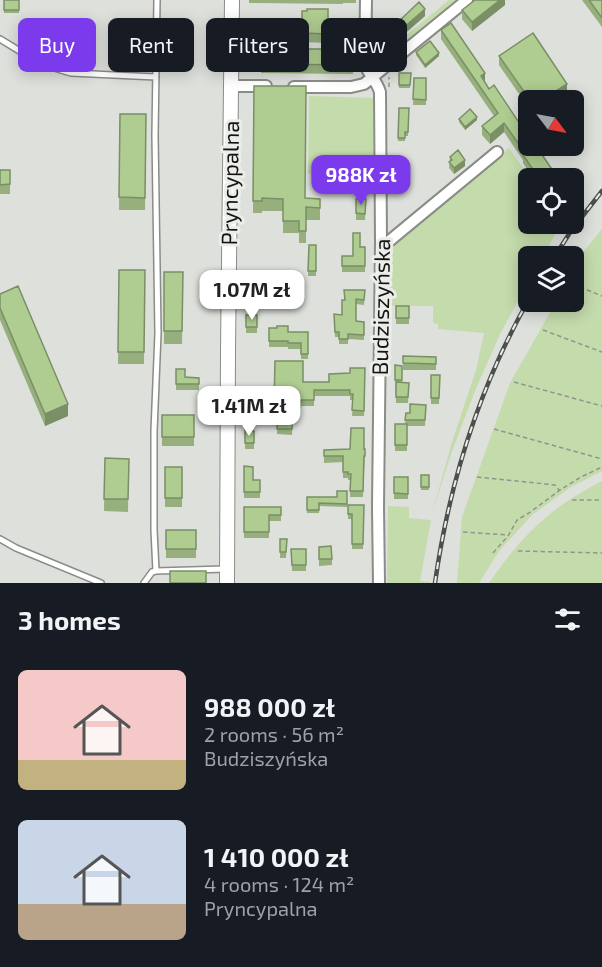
<!DOCTYPE html>
<html lang="en">
<head>
<meta charset="utf-8">
<style>
	body { margin:0; font-family:"Exo 2",sans-serif; background:#20242c; color:#f1f3f6; height:100vh; display:flex; flex-direction:column; font-size:22px; white-space:nowrap }
	* { box-sizing:border-box; margin:0 }
	p { font-size:20px; color:#9ea1a6 }
	.icon { flex:none; width:33px; height:33px; fill:none; stroke:currentColor; stroke-width:2; stroke-linecap:round; stroke-linejoin:round }
	.map { position:relative; height:583px; overflow:hidden }
	.side { display:flex; flex-direction:column; background:#171b24; flex:1 }
	.side>* { flex:none }
	.guide { position:absolute; left:18px; top:18px; width:567px; height:54px; display:flex; gap:12px }
	.needle { width:39px; rotate:122deg }
	.controls { position:absolute; left:518px; top:90px; display:grid; gap:12px }
	.controls a { display:grid; place-items:center; width:66px; height:66px; border-radius:9px; background:#171b24; box-shadow:0 3px 15px #0003; font-size:30px }
	.price { position:absolute; translate:-50% -51px; padding:0 14px; border-radius:12px; background:#fff; color:#222; font-size:20px; line-height:39px; filter:drop-shadow(0 2px 3px #0008) }
	.price::after { content:''; position:absolute; left:50%; top:36px; width:18px; height:14px; margin-left:-9px; background:inherit; clip-path:polygon(0 0,100% 0,50% 100%) }
	.price.on { background:#7c3aed; color:#fff }
	ul { padding:0; list-style:none }
	li { display:flex; align-items:center; gap:18px; height:150px; padding:0 18px }
	li span { display:grid; place-items:center; flex:none; width:168px; height:120px; border-radius:9px; color:#555 }
	li>.icon { margin-inline-start:auto }
	span .icon { width:72px; height:72px; fill:#fffc; stroke-width:1 }
	li b { font-size:26px }
	h2 { display:flex; justify-content:space-between; align-items:center; height:72px; padding:0 18px; font-size:26px }
	.chip { padding:0 21px; border-radius:9px; background:#171b24; box-shadow:0 3px 15px #0003; font-size:21px; line-height:54px }
	.chip.on { background:#7c3aed; color:#fff }
	.map>svg:first-child { display:block }
</style>
</head>
<body>
<div class="map">
<svg width="602" height="583" viewBox="0 0 602 583">
	<rect width="100%" height="100%" fill="#dee0dc"/>
	<path fill="#c4dbac" d="M370,0H373L372,51L382,55L449,0H457L384,63L377,66L373,65L370,58Z
		M309,96L373,98V177L308,174Z
		M509,148L530,178H528V224H561L543,256H528V283L501,332L475,391L451,454L432,514L452,442L476,370L484,333L438,329V324L433,323V306H390V248Z
		M602,229V471L571,487L532,515L499,551L479,583H442H457L462,517L510,383L556,302H573V270L581,255Z
		M602,481V583H489C521,536 551,507 602,481Z
		M388,506L409,507V518L431,520L420,581L430,582V583H388L387,582Z"/>
	<g fill="none" stroke-linecap="round" stroke-linejoin="round">
		<defs>
			<path id="lane" d="M157,0L155,135L158,333L154,431V530L156,571L225,569
				M0,39L41,64L71,73L156,77
				M0,539L16,548L101,583
				M144,583L152,572L156,571"/>
			<path id="street" d="M366,0L365,65C369,75 377,81 380,92L381,242L378,507L379,583
				M230,86H266
				M294,87H351L364,84L467,0
				M381,242H388L497,152"/>
			<path id="secondary" d="M227,583L228,350L232,0"/>
		</defs>
		<use href="#lane" stroke="#8a8c88" stroke-width="8"/>
		<use href="#street" stroke="#8a8c88" stroke-width="14"/>
		<use href="#secondary" stroke="#8a8c88" stroke-width="16"/>
		<path stroke="#929490" stroke-width="1.5" stroke-dasharray="4.5 3" stroke-linecap="butt" d="M389,87V77
			M573,284L602,296
			M543,330L602,352
			M514,382L602,406
			M494,429L602,459
			M477,477L555,485L559,490
			M572,500H602
			M463,532L507,535
			M518,551L602,553
			M493,553L508,536L517,520L529,513L560,490L581,477L602,467"/>
		<use href="#lane" stroke="#fff" stroke-width="5"/>
		<use href="#street" stroke="#fff" stroke-width="10"/>
		<use href="#secondary" stroke="#fff" stroke-width="14"/>
		<defs>
			<path id="rail" d="M555,256L571,231L602,191
				M435,583C449,484 479,388 528,301"/>
		</defs>
		<use href="#rail" stroke="#4d4f4c" stroke-width="4.5"/>
		<use href="#rail" stroke="#ebede9" stroke-width="2" stroke-dasharray="7" stroke-linecap="butt"/>
	</g>
	<path fill="#96af7d" d="M4,0H19V13H4Z
		M249,0H356V3H343V4L249,3Z
		M505,0V5L472,31L462,19V10Z
		M582,0H602V27Z
		M328,9V43L302,42V11Z
		M425,16L402,36L397,29V23Z
		M441,30L528,136L558,178H533L523,163V160L504,132L490,144L482,135V126L494,116L441,39Z
		M342,43H353V74L261,73V48L330,49Z
		M416,52L439,56L425,68L416,55Z
		M499,56L567,93L556,100H528V107L499,65Z
		M399,73H411L410,88H399Z
		M414,78H426V105H413Z
		M254,86L305,198L320,199V220H306V243H299V233H283V211H262V213H253Z
		M399,108H409L408,136H405V141H398Z
		M120,114H146L145,210H119Z
		M459,119L477,120L465,130L459,122Z
		M450,157L465,166L454,174L449,168Z
		M0,170H10V194H0Z
		M358,178H366V191H358Z
		M356,199H366L365,220H356Z
		M309,245H316V276H308Z
		M360,247H365V272H342V256H353Z
		M119,270H145L144,364H118Z
		M164,272H183L182,344H164Z
		M247,276L263,279H274V300H246Z
		M365,290L364,305L356,304V321L364,322V340L348,339V344H339V337H335L334,314L342,315L344,300Z
		M0,294L68,416L45,426L0,320Z
		M396,306H409V324H396Z
		M246,315H257V333H246Z
		M269,328L288,332H308V359H301V349H288V347H269Z
		M403,356L436,357V370H403Z
		M275,361L303,382H329L365,368L364,416H352L353,400H350V396H314V406H301V408H293L292,435L277,434L278,408H274Z
		M395,365L402,366V383H409L408,403H396Z
		M176,369L185,377L199,378V390H176Z
		M431,375H440L439,404H431Z
		M426,405L425,426H407V451H395V424H405L406,413H410Z
		M162,415H194V446H162Z
		M245,430L254,431V449H245Z
		M365,449L363,497H350L351,480H348V478H343V462L324,463V450Z
		M105,458L129,459L128,512L104,511Z
		M244,466L253,480H260V498H244Z
		M165,467H182V507H165Z
		M421,475H429V490H421Z
		M394,477H408V499H394Z
		M347,491V507L319,506V513H307V497H337Z
		M348,505H364L363,549H352V519H348Z
		M244,507H281V521H269V538H244Z
		M166,530H196V558H166Z
		M280,539H287L286,558H280Z
		M319,547L332,559V565L319,566Z
		M291,549H306V571H292Z"/>
	<path fill="#7a8f66" d="M500,0H505V5L472,31V22Z
		M425,9V16L402,36V29Z
		M439,53V56L425,68V65Z
		M485,73V82L481,76Z
		M567,84V93L556,100H542Z
		M477,117V120L465,130V127Z
		M504,123V132L490,144V135Z
		M465,160V166L454,174V168Z
		M68,404V416L45,426V414Z"/>
	<path fill="#afcc91" stroke="#7a8f66" stroke-width="1.5" d="M4,0H19V10H4Z
		M475,0H500L472,22L462,10Z
		M589,0H602V18Z
		M419,2L425,9L402,29L397,23Z
		M307,9H328V34L302,33V11H307Z
		M451,23L485,73L481,76L489,89L494,85L528,136V146H534L535,147L536,146L558,178H539L523,155L525,153L504,123L490,135L482,126L498,113L441,30Z
		M275,31H297V49H330V34H342V43H353V65L261,64V48H275Z
		M533,33L567,84L542,100H530L499,56Z
		M430,41L439,53L425,65L416,52Z
		M399,73H411L410,85H399Z
		M414,78H426V100L413,99Z
		M254,86H306L305,198L320,199V208L306,207V231H299V221H283V199L262,198V201H253Z
		M399,108H409L408,132H405V138H398Z
		M470,109L477,117L465,127L459,119Z
		M120,114H146L145,198L119,197Z
		M458,150L465,160L454,168L449,162L452,160L450,157Z
		M0,170H10V184L0,185Z
		M358,178H366V188H358Z
		M356,199H366L365,214L356,213Z
		M353,233H360V247H365V266H342V256H353Z
		M309,245H316V271H308Z
		M119,270H145L144,352H118Z
		M164,272H183L182,331H164Z
		M247,276H263V279H274V294H246Z
		M18,286L68,404L45,414L0,308V294Z
		M344,290H365L364,300L356,299V321L364,322V335L348,334V339H339V332H335L334,314L342,315V300H345Z
		M396,306H409V318H396Z
		M246,315H257V327H246Z
		M277,326H288V332H308V354H301V343H288V341H269V328H277Z
		M403,356L436,357V364L403,363Z
		M275,361H303V382H329V374L350,373V368H365L364,411L352,410L353,394H350V390H314V400H301V402L293,403L292,429H277L278,403H274Z
		M395,365L402,366V380H395Z
		M176,369H185V377L199,378V384H176Z
		M431,375H440L439,398H431Z
		M396,382L409,383L408,397H396Z
		M410,404L426,405L425,420H405L406,413H410Z
		M162,415H194V437H162Z
		M395,424H407V445H395Z
		M351,428H364V449H365V456H364L363,491H350L351,474H348V472H343V456H324V450L350,449Z
		M245,430L254,431V443H245Z
		M105,458L129,459L128,499H104Z
		M244,466L253,467V480H260V492H244Z
		M165,467H182V498H165Z
		M421,475H429V487H421Z
		M394,477H408V494L394,493Z
		M337,491H347V504L319,503V510H307V497H337Z
		M348,505H364L363,544H352V514H348Z
		M244,507H281V515H269V532H244Z
		M166,530H196V549H166Z
		M280,539H287L286,552H280Z
		M331,546L332,559H319V547Z
		M291,549H306V565H292Z
		M170,571H206V583H170Z"/>
	<g text-anchor="middle" dominant-baseline="central" stroke-width="6" stroke-linejoin="round" paint-order="stroke">
		<g font-size="22" fill="#131412" stroke="#ebede9">
			<text transform="translate(229 183) rotate(-89)">Pryncypalna</text>
			<text transform="translate(380 307) rotate(-89)">Budziszyńska</text>
		</g>
	</g>
</svg>
<div class="controls">
<a><svg class="needle" viewBox="-14 -14 28 28"><path d="M0-13l5 13h-10z" fill="#e53935"/><path d="M0 13l5-13h-10z" fill="#9ea1a6"/></svg></a>
<a><svg class="icon" aria-label="locate" viewBox="0 0 24 24"><circle cx="12" cy="12" r="6"/><path d="M12 2v4M12 18v4M2 12h4M18 12h4"/></svg></a>
<a><svg class="icon" aria-label="layers" viewBox="0 0 24 24"><path d="M12 4l9 5-9 5-9-5zM3 14l9 5 9-5"/></svg></a>
</div>
<b class="price on" style="left:361px;top:206px">988K zł</b>
<b class="price" style="left:252px;top:321px">1.07M zł</b>
<b class="price" style="left:249px;top:437px">1.41M zł</b>
<div class="guide">
<a class="chip on">Buy</a>
<a class="chip">Rent</a>
<a class="chip">Filters</a>
<a class="chip">New</a>
</div>
</div>
<section class="side">
<h2>3 homes<svg class="icon" aria-label="filters" viewBox="0 0 24 24"><path d="M4 7h16M4 17h16"/><circle cx="9" cy="7" r="2"/><circle cx="15" cy="17" r="2"/></svg></h2>
<ul>
<li><span style="background:linear-gradient(#f6c9c9 75%,#c2b280 0)"><svg class="icon" aria-label="home" viewBox="0 0 24 24"><path d="M3 11l9-7 9 7M6 9v11h12V9"/></svg></span><div><b>988 000 zł</b><p>2 rooms · 56 m²</p><p>Budziszyńska</p></div></li>
<li><span style="background:linear-gradient(#c9d6e8 70%,#b9a48a 0)"><svg class="icon" aria-label="home" viewBox="0 0 24 24"><path d="M3 11l9-7 9 7M6 9v11h12V9"/></svg></span><div><b>1 410 000 zł</b><p>4 rooms · 124 m²</p><p>Pryncypalna</p></div></li>
</ul>
</section>
</body>
</html>
